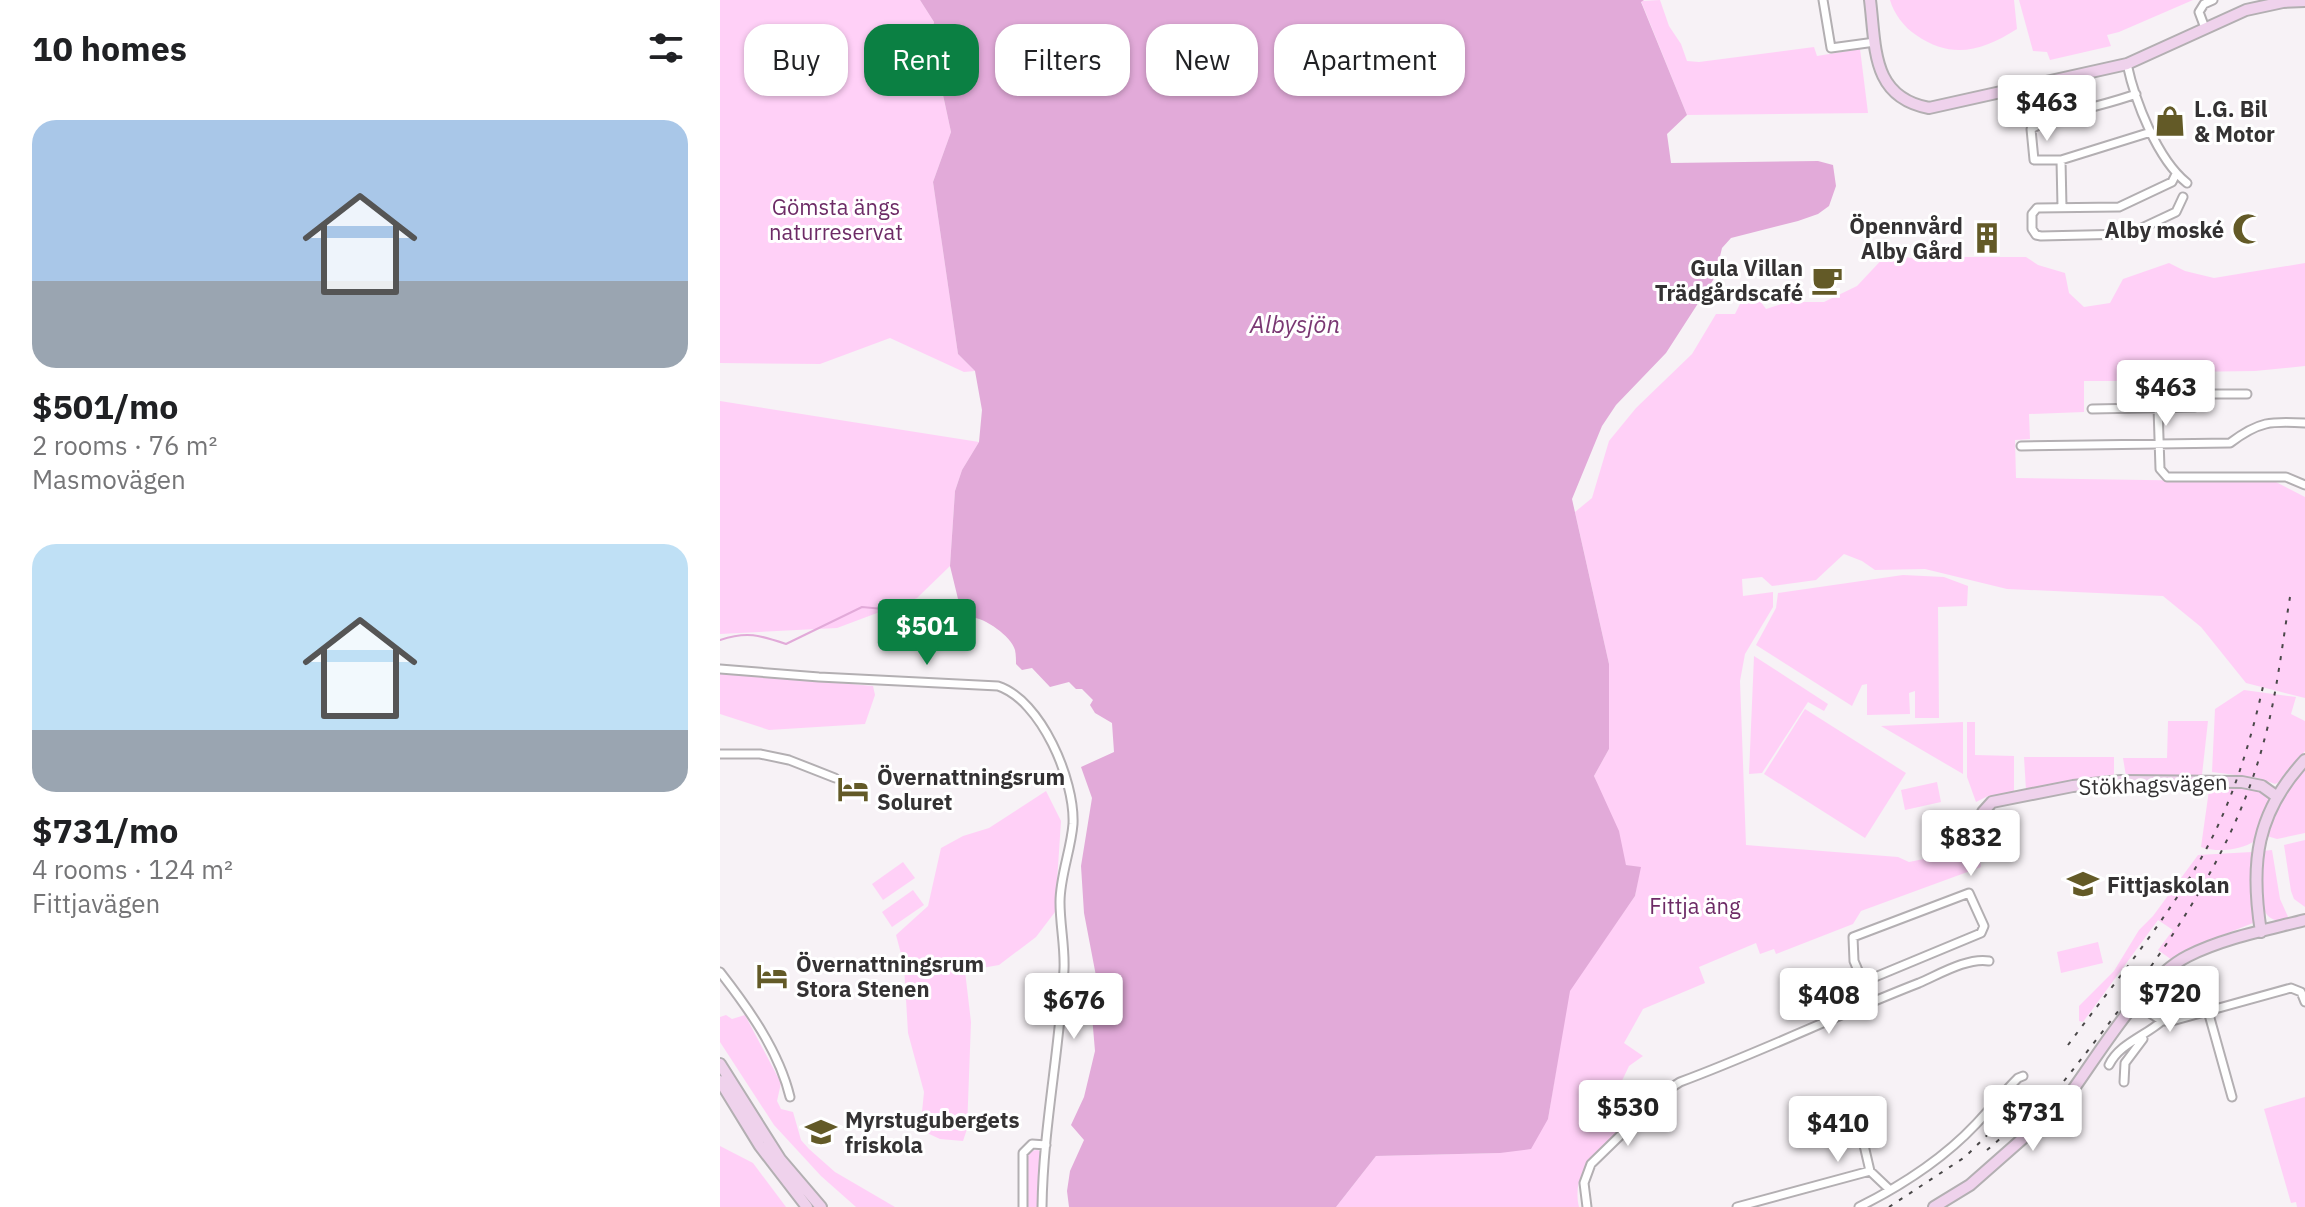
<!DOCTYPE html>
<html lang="en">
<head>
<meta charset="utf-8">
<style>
	body { margin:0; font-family:"IBM Plex Sans",sans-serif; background:#f6f6f6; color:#202124; height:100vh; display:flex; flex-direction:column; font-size:30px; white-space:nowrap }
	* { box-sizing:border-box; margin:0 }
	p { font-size:26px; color:#757577 }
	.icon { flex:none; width:44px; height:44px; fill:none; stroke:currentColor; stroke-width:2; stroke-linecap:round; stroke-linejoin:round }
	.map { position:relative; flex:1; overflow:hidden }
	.panel { display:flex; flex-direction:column; background:#fff; width:720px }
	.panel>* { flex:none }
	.top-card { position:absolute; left:24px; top:24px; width:760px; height:72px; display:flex; gap:16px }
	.price { position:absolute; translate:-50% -68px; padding:0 18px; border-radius:8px; background:#fff; color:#222; font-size:26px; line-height:52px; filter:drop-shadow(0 2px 4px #0008) }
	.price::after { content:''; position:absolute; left:50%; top:48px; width:24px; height:18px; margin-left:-12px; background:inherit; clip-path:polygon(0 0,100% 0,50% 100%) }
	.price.selected { background:#0b8043; color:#fff }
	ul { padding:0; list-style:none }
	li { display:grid; align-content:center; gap:16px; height:424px; padding:0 32px }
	li span { display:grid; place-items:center; height:248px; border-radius:24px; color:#555 }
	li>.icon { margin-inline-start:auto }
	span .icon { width:144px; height:144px; fill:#fffc; stroke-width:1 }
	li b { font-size:34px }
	h2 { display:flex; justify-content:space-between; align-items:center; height:96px; padding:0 32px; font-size:34px }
	.chip { padding:0 28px; border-radius:24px; background:#fff; box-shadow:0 2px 6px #0004; font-size:28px; line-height:72px }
	.chip.selected { background:#0b8043; color:#fff }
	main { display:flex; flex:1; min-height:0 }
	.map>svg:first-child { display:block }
</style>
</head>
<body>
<main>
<section class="panel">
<h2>10 homes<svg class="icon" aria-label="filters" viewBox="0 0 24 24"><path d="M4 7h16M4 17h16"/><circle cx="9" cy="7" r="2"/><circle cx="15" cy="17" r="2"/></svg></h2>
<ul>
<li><span style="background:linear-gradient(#a9c7e8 65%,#9aa5b1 0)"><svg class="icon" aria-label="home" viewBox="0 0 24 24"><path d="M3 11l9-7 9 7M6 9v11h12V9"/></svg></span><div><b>$501/mo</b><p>2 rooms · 76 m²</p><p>Masmovägen</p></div></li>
<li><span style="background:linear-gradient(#bfe0f5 75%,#9aa5b1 0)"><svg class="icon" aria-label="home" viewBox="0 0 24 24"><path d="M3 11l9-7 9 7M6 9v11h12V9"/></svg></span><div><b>$731/mo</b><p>4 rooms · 124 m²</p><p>Fittjavägen</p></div></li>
</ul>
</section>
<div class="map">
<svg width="1585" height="1207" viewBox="0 0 1585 1207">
	<rect width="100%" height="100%" fill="#f7f2f6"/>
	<path fill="#ffd0f7" d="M0,0H200L214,22L211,39L231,132L213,182L238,354L255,371L244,372L170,338L100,364L0,363Z
		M940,0L949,26L961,44L967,61L979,62L1094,47L1097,56L1140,49L1148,113L967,115L921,1Z
		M1170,0H1294L1297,29C1262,51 1232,60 1196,35C1184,27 1174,14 1170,0Z
		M1299,0H1473L1399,32L1387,35L1391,46L1330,60L1327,52L1313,51Z
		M1232,247L1240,257H1306L1318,265L1345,273L1349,293L1364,307L1390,303L1403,279L1449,263L1465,271L1494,278L1585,263V366L1535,371L1463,372L1462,395L1436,396L1425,381H1364V412L1309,414L1310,439L1295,440L1296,478L1556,482L1585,497V698L1526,683L1481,627L1443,596L1287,589L1205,569L1155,570L1142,561L1124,554L1096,580L1052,586L1042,577L1022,579L1023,596L1053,592V607L1025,654L1020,681L1026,845L1178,857L1189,862L1258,848L1261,867L1141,911L1133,924L1056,954L1054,949L1040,954L1036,943L979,967L985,983L923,1009L904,1043L923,1056L909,1066L890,1106L907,1123C883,1146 850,1169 859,1207H616L656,1156L780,1153L828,1119L849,991L915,896L920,868L906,865L874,776L889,749V664L855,512L872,498L889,441L916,408L972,354L996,314H1015L1029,286L1046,309L1068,302H1104L1137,286L1167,254L1197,259Z
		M0,401L259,442L242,470L235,491L230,566L197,598L117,628L0,634Z
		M1183,575L1224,577L1248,586L1247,606L1218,607L1219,718H1195V691L1189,693L1190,714L1147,715V684L1142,685L1132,706L1036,645L1056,608L1058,593Z
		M1034,656L1108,704L1104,711L1088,702L1042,773L1029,774Z
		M0,672L153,686L155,695L145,724L49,730L0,714Z
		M1524,690L1576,697L1571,714L1585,721V751L1561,781L1555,784L1539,778L1492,772L1495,709Z
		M1085,709L1186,773L1145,838L1044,774Z
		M1448,721H1488L1482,775L1406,776L1403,758H1447Z
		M1243,722V774L1161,726Z
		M1247,722H1255V755L1294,756V793L1268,796L1256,802L1247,777Z
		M1304,757H1394V777L1306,790Z
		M1585,767V833L1557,839L1547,836L1564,795Z
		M1217,782L1221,802L1185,810L1181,790Z
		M1490,783C1508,783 1537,784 1549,798L1535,841C1520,850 1498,853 1481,847Z
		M326,791L341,821L335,912L316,937L279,965L245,971L251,1022L247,1129L243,1141L220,1139L207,1133L202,1112L204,1092L188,1033L184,965L176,935L208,906L221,848L243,836L269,828Z
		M1585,840V907L1574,899L1571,891L1564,845Z
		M1552,850L1560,899L1569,919C1531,930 1541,874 1542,851Z
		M1532,852L1530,884L1533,923L1463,951L1452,960L1438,950L1453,930L1438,920L1363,1022L1359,1021V1006L1394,971L1419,930L1433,916L1478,855Z
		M183,862L195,878L163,900L152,884Z
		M193,890L204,905L172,927L162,912Z
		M1378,942L1383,963L1341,973L1337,952Z
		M6,1015L12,1019L25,1015L61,1083L57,1101L61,1109L73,1112L81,1140L89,1149L115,1172L175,1207H136L101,1176L54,1125L0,1042V1017Z
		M1585,1097V1207H1577L1576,1202L1571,1203L1544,1109Z
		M0,1146L33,1163L66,1207H0Z
		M318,1150L321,1152L318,1207H306V1157L309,1151Z"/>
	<path fill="#e2aad9" d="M200,0H924L921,2L967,115L947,134L951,163L1098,161L1113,165L1116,186L1109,206L1098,214L1078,221L1011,238L1002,248L995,277L946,353L896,405L882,426L852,499L889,664V749L874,776L899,831L906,865L921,867L915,896L850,991L828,1119L811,1149L780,1153L656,1156L616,1207H349L347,1191L350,1171L364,1140L351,1125L364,1097L375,1051L372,1016L376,976L364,913L361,866L372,798L361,767L394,752L392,723L375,713L370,705L373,700L362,689H356L349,682L330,687L312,668L302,670L296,664C296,660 296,655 295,650C291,636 265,618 251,617L239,603L230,566L235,491L242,470L259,442L262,410L255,371L238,354L213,182L231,132L211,39L214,22Z"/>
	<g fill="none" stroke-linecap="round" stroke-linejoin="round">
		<path stroke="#e2aad9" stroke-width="2" d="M0,640C27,631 39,635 66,644L142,607L195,612L219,601L239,600"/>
		<path stroke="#d0cccf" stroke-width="10" stroke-dasharray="10 5" stroke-linecap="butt" d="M1334,1111L1352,1091"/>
		<defs>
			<path id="street" d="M1103,0L1111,48L1155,42
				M1485,28L1479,12L1484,4L1493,0
				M1407,64C1415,101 1437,159 1467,183
				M1416,94C1381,107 1344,111 1311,129L1314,160H1341L1431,132
				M1341,160L1342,207
				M1456,174L1452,182L1399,207L1317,208L1312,214V229L1316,235L1321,236L1409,234L1456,212L1463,197
				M1438,407L1440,469L1447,477H1566L1585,485
				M1372,409L1475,407V394H1527
				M1301,446L1510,443C1539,421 1551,421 1585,423
				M0,669L99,677L278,686C321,700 355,780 353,824C351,850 340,876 340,902C340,925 345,947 344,969C340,1049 323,1128 322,1207
				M0,754H40L69,760L115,778
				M0,972C28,1008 59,1051 70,1097
				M1143,982L1134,961L1133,937L1249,893L1264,926L1261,933L1143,982L1150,1002
				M1488,1011L1571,988L1581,992L1585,1002
				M1442,1021H1452L1488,1011L1512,1097
				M1389,1065C1399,1044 1425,1036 1442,1021L1416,1004
				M1404,1082L1405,1063L1423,1039
				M1140,1128L1150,1171
				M303,1207V1153L312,1144L326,1145
				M867,1207L864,1183L871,1164L946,1091L960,1082C1041,1052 1119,1014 1199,983C1218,975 1248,957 1269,961
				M1017,1207L1150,1171L1170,1190
				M1139,1207C1181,1186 1223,1159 1256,1124C1270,1109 1283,1093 1298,1078L1303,1076"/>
			<path id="secondary" d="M1150,0C1156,48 1151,97 1209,108L1407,64L1526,10L1563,2L1585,1
				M1263,812L1272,802L1353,786L1401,781L1522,782L1542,786L1556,796
				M1541,932C1530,863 1536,813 1585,760
				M0,1064L60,1159L101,1207
				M0,1081L40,1146L87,1207
				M1352,1091C1381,1051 1424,978 1468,956C1504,938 1546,930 1585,920
				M1214,1207L1250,1185L1334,1111"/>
		</defs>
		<use href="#street" stroke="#b3afb2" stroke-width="11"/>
		<use href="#secondary" stroke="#b3afb2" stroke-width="14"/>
		<use href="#street" stroke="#fff" stroke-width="7"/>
		<use href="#secondary" stroke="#efd2ec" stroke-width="10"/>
		<path stroke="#4a4849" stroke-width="2" stroke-dasharray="4 8" stroke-linecap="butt" d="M1348,1045C1394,983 1445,922 1483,855C1513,801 1531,741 1544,682
			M1344,1081C1425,978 1510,870 1544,741C1557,694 1562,645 1570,597
			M1267,1150L1324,1101
			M1169,1207L1245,1157L1312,1091"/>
	</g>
	<defs>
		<symbol id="shop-bare" viewBox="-9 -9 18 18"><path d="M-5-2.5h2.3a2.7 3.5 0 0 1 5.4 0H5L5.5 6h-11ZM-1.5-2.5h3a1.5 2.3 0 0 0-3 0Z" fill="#635a27" stroke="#fff" stroke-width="2.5" paint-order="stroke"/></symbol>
		<symbol id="mosque-bare" viewBox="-9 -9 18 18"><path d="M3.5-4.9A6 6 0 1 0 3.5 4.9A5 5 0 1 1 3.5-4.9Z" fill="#635a27" stroke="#fff" stroke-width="2.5" paint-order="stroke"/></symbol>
		<symbol id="building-bare" viewBox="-9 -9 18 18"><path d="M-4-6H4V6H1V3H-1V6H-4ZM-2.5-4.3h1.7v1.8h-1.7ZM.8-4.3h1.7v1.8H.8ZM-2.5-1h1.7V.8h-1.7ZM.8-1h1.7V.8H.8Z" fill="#635a27" stroke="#fff" stroke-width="2.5" paint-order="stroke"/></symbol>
		<symbol id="cafe-bare" viewBox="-9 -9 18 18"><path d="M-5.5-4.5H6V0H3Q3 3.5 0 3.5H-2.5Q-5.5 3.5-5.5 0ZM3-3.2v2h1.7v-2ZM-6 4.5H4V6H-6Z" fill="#635a27" stroke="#fff" stroke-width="2.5" paint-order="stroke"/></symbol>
		<symbol id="hotel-bare" viewBox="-9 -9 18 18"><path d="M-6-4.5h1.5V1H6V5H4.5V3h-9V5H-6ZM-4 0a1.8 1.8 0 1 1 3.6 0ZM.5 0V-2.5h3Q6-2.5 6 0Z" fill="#635a27" stroke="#fff" stroke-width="2.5" paint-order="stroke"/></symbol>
		<symbol id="school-bare" viewBox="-9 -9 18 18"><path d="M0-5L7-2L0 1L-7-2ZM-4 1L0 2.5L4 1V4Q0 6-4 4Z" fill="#635a27" stroke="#fff" stroke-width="2.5" paint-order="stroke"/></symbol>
	</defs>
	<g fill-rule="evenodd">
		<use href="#shop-bare" x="1428" y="99" width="44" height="44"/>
		<use href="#mosque-bare" x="1506" y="207" width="44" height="44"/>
		<use href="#building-bare" x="1245" y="216" width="44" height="44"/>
		<use href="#cafe-bare" x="1085" y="258" width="44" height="44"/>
		<use href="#hotel-bare" x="111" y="767" width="44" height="44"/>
		<use href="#school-bare" x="1341" y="862" width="44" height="44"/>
		<use href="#hotel-bare" x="30" y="954" width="44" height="44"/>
		<use href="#school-bare" x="79" y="1110" width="44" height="44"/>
	</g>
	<g text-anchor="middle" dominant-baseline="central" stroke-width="6" stroke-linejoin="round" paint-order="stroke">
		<g font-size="22" font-weight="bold" fill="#343233" stroke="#fff" text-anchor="start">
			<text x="1474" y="108">L.G. Bil<tspan x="1474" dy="25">&amp; Motor</tspan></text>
			<text x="1243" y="225" text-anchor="end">Öpennvård<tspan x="1243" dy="25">Alby Gård</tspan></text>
			<text x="1504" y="229" text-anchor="end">Alby moské</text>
			<text x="1083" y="267" text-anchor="end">Gula Villan<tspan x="1083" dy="25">Trädgårdscafé</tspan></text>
			<text x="157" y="776">Övernattningsrum<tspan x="157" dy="25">Soluret</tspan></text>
			<text x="1387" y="884">Fittjaskolan</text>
			<text x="76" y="963">Övernattningsrum<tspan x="76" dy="25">Stora Stenen</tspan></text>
			<text x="125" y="1119">Myrstugubergets<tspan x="125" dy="25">friskola</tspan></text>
		</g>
		<g font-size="22" fill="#6d2b66" stroke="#fff">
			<text x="116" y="206">Gömsta ängs<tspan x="116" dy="25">naturreservat</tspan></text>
			<text x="975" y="905">Fittja äng</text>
		</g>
		<g font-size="22" fill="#343233" stroke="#fff">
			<text transform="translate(1433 784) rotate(-2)">Stökhagsvägen</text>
		</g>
		<g font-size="24" font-style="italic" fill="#7a3873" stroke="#fff">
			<text x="575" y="324">Albysjön</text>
		</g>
	</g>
</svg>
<b class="price" style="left:1327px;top:143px">$463</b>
<b class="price" style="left:1446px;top:428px">$463</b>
<b class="price selected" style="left:207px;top:667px">$501</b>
<b class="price" style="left:1251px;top:878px">$832</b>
<b class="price" style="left:1450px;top:1034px">$720</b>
<b class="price" style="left:1109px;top:1036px">$408</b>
<b class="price" style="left:354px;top:1041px">$676</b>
<b class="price" style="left:908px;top:1148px">$530</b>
<b class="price" style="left:1313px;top:1153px">$731</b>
<b class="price" style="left:1118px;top:1164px">$410</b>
<div class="top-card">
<a class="chip">Buy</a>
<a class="chip selected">Rent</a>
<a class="chip">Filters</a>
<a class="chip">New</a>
<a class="chip">Apartment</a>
</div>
</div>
</main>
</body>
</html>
